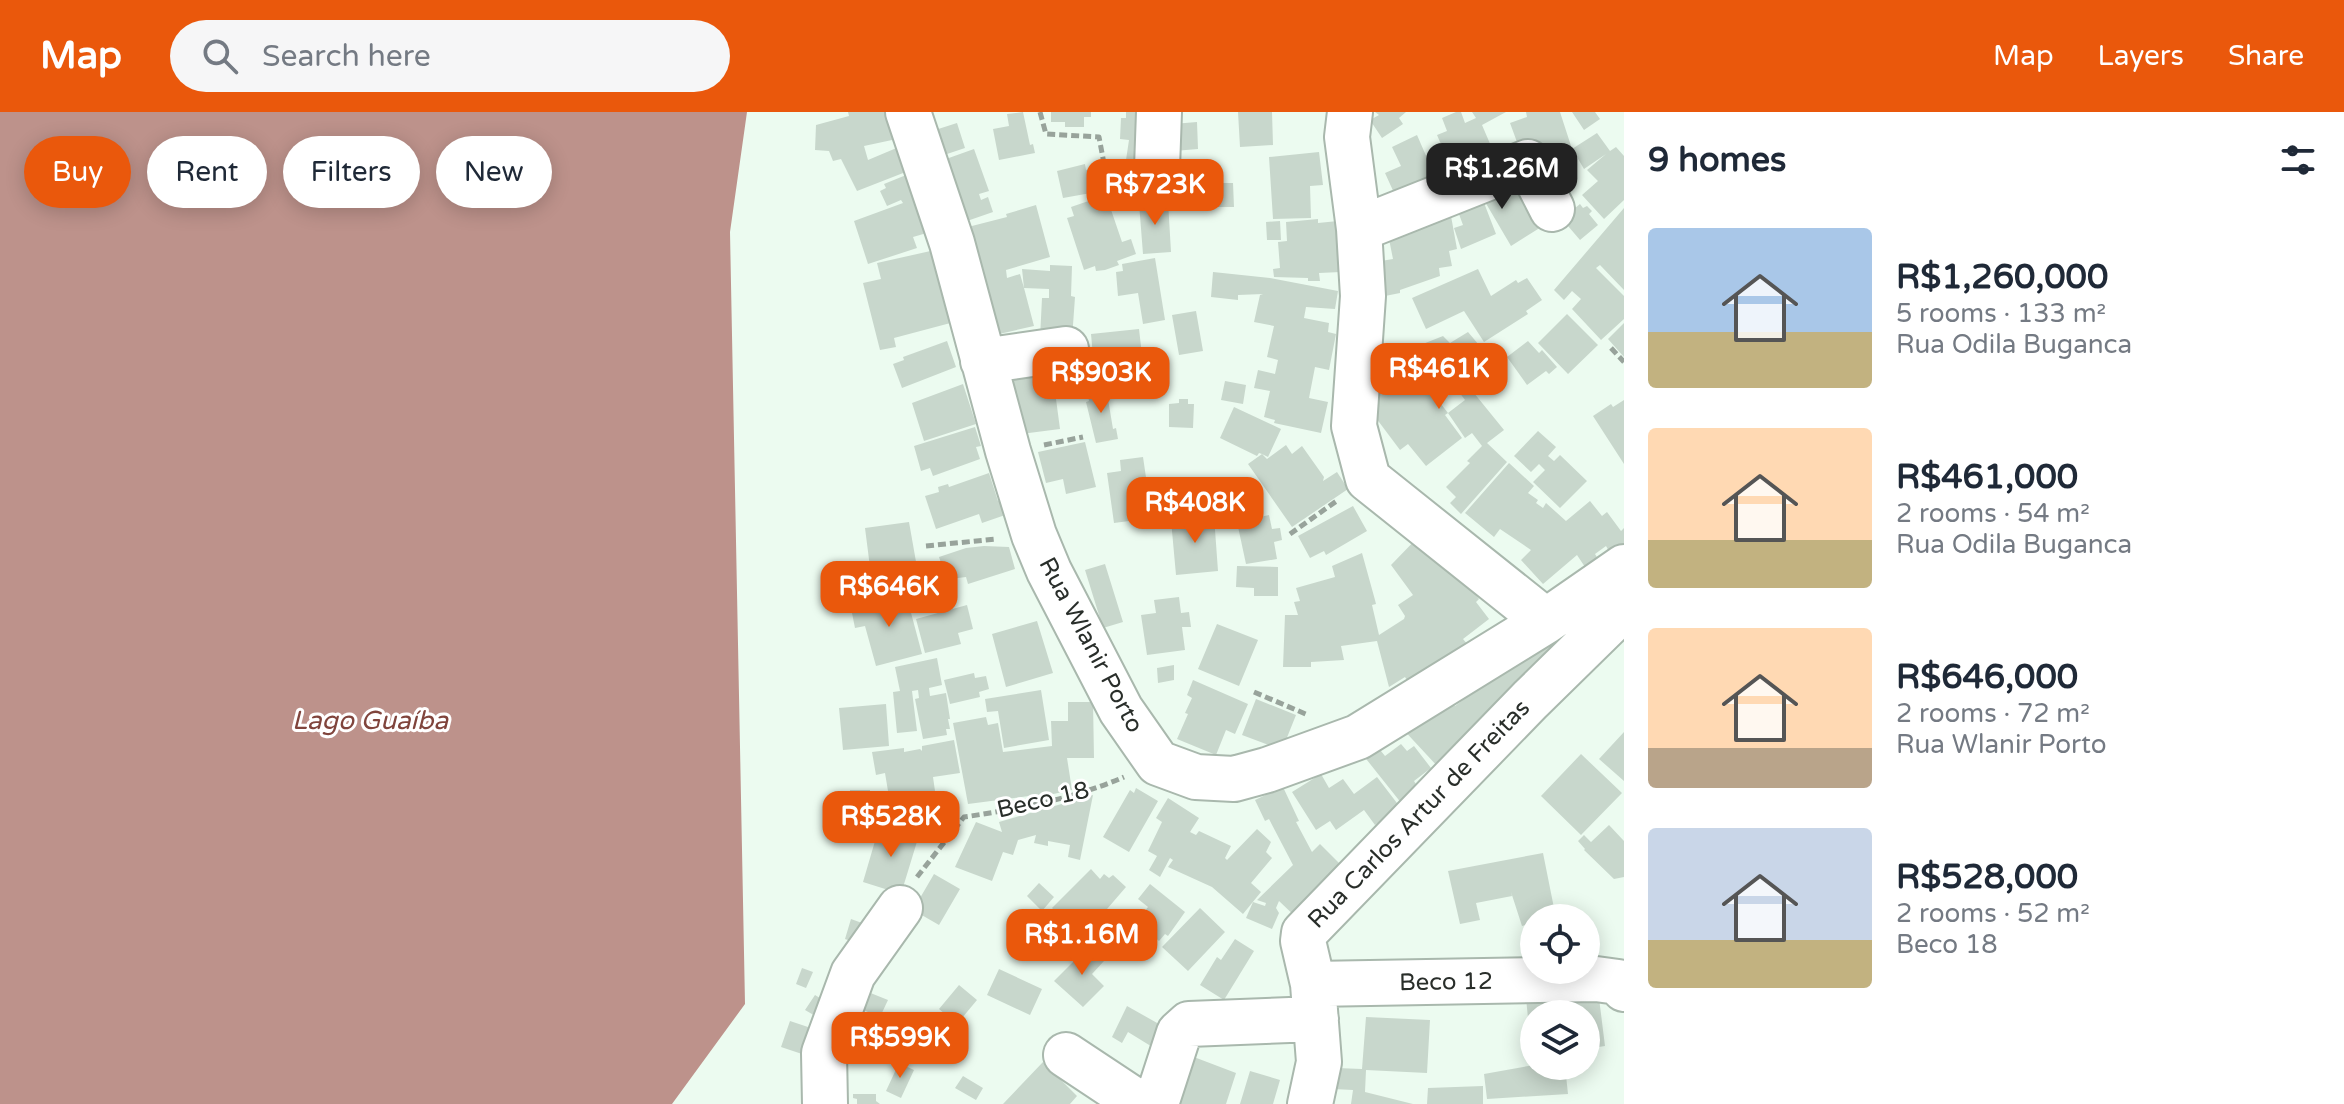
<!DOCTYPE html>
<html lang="en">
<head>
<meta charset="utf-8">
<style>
	body { margin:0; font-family:"Varela Round",sans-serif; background:#f6f6f7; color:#1f2937; height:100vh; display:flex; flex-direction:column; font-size:30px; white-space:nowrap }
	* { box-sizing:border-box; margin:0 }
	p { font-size:26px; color:#747a83 }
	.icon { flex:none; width:44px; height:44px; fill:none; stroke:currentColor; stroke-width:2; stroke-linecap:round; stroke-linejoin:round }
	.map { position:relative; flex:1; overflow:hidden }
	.drawer { display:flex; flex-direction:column; background:#fff; width:720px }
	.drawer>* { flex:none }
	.top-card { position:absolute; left:24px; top:24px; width:760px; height:72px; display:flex; gap:16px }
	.tools { position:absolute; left:1520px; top:792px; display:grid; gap:16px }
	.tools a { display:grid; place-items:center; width:80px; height:80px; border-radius:50%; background:#fff; box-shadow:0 4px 20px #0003; font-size:40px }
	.price { position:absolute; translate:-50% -68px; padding:0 18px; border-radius:16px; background:#ea580c; color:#fff; font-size:26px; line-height:52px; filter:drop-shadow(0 2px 4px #0008) }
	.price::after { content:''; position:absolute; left:50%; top:48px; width:24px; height:18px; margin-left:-12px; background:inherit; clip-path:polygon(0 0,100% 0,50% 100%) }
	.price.selected { background:#222; color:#fff }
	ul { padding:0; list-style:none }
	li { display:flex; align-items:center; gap:24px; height:200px; padding:0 24px }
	li span { display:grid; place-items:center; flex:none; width:224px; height:160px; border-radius:8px; color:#555 }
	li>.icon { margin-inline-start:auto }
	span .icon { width:96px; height:96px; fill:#fffc; stroke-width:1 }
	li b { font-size:34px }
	h2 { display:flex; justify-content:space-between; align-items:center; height:96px; padding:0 24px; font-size:34px }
	.tag { padding:0 28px; border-radius:36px; background:#fff; box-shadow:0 4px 20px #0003; font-size:28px; line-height:72px }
	.tag.selected { background:#ea580c; color:#fff }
	header { display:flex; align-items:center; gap:48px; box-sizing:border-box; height:112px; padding:0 40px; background:#ea580c; color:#fff }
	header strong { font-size:38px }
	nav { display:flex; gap:44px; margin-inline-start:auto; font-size:28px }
	.search { width:560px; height:72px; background:#f6f6f7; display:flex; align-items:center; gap:20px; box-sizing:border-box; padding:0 28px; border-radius:44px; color:#747a83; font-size:30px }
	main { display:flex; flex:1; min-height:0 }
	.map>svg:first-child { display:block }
</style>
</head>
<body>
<header>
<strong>Map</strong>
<div class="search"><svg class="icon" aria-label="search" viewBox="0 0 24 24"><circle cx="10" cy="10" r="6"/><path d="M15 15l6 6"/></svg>Search here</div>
<nav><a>Map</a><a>Layers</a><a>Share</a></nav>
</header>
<main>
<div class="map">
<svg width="1624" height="992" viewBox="0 0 1624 992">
	<rect width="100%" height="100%" fill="#ecfbf0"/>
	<path fill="#bd928b" d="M0,0H747L730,120L745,892L672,992H0Z"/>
	<path fill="#c8d7cc" d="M848,0H898L906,25L864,34L868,48L906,32L916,56L857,79L841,47L833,49L829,39L815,38L816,13L849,4Z
		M1023,0L1030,33L1033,32L1035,41L999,48L993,17L1009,14L1007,2Z
		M1051,0H1091V5H1084V15H1065V10H1051Z
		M1126,0H1149L1150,51L1126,48L1129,28L1120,27L1121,6H1126Z
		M1238,0H1272L1273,33L1240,35Z
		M1375,0H1406L1399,6L1403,12L1382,26L1370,8L1379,3Z
		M1456,0H1461L1465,11L1476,6L1472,0H1506L1482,13L1494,41L1456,67L1437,23L1447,19L1442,6Z
		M1526,0H1560L1572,37L1597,21L1610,39L1616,35L1624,44V88L1604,107L1582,83L1598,69L1587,58L1606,42L1584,57L1574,40L1576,47L1542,58L1524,49L1510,11L1527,5Z
		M1572,0H1595L1600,7L1584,18Z
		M1197,10L1198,37L1162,40L1161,13Z
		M957,11L965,36L941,44L932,19Z
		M1417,23L1440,76L1400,94L1385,61L1401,54L1392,35Z
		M974,37L989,79L979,82L981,88L988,85L993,100L967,109L946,47Z
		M1319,40L1323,73L1310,74L1311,106L1273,107L1269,45Z
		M1085,52L1086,58L1097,56L1102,79L1063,86L1057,59Z
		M1182,55H1220L1221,71H1233L1234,95H1183Z
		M1526,58L1554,107L1511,134L1481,83L1496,122L1461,137L1454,116L1463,113L1453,86Z
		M916,59L937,118L913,125L917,136L868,152L854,109L903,91L901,88L887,94L880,79L886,76L884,72Z
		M1106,83L1122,130L1131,127L1136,142L1117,149L1119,153L1105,158L1096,159L1095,154L1084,158L1067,106L1074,104L1071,95Z
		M1168,89L1171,140L1143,142L1139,91Z
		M1580,92L1583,96L1587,94L1592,99L1589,102L1598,113L1580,128L1562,107Z
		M1036,93L1050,145L1006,158L1007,166L1020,162L1024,176L1022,157L1050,159V153L1072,154L1071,184L1075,185L1072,227L1040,226L1042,186H1049V177L1024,176L1034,214L999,222L986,172L984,173L968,115L1007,105L1006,102Z
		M1624,96V178L1600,153L1596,156L1624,184V207L1601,228L1572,197L1581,187L1572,179L1564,188L1554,178Z
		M1451,104L1457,137L1449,139L1452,154L1439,156L1440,164L1400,178V181L1380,185L1381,149L1393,147L1387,117Z
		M1318,107V111L1338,109L1341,160L1319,161L1320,169H1308V166L1274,165L1273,157L1280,156L1278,130L1287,129L1286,110Z
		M1280,109L1281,128H1267L1266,110Z
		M935,138L958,209L894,226L896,235L880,238L863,171L881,167L877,151Z
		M1155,146L1165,208L1143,212L1138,181L1118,184L1116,160L1123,159L1122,152Z
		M1478,157L1491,184L1516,168L1518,171L1527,166L1542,188L1526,199L1528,202L1484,230L1464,199L1426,217L1412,186Z
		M1213,160L1270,166L1338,179L1335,197L1306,195L1304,206L1329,211L1328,220L1336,222L1329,258L1315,255L1309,286L1328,290L1321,321L1274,311L1275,308L1264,305L1270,279L1254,276L1258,258L1275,262L1278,248L1267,245L1274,214L1254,210L1260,183L1263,182L1238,183V188L1211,185Z
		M1196,199L1203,239L1179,243L1172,203Z
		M1567,202L1598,233L1568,262L1538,231Z
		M1624,211V245L1608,227Z
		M1139,217L1144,260H1138L1139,275L1109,278L1108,264L1095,265L1091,222Z
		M1468,220L1479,233L1463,244L1484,273L1474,281L1504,318L1487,331L1507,350L1461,402L1450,391L1456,385L1446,375L1470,351L1467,349L1482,334L1472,321L1465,326L1448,301L1465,288L1444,260L1431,269L1439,280L1434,283L1448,301L1445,303L1462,326L1426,354L1408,332L1400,338L1376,306L1374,279L1387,271L1380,249L1443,224L1450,231Z
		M947,229L956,255L902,276L893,252L904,248L903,245Z
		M1528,229L1539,241L1542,238L1557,255L1549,262L1546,259L1527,273L1507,245Z
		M1054,244L1058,272H1054L1060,317L1021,322L1016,283L1006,285L1004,267Z
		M1225,269L1246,273L1243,292L1221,288Z
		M963,272L976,312L924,329L912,291Z
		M1106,275L1113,317L1116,316L1118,327L1096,331L1086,290L1089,289L1087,278Z
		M1179,287H1188V292H1194L1193,316L1169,315V292L1179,291Z
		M1624,288V352L1593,304L1611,292L1613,295Z
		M1234,295L1281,317L1268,345L1262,342L1267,347L1286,333L1292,342L1302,334L1324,365L1323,369L1337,360L1348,377L1292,415L1248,352L1262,342L1259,341L1257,344L1220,326Z
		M975,315L981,334L976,335L980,347L933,364L930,356L921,359L914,334Z
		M1538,319L1556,335L1548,344L1554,349L1560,343L1587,369L1560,396L1533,370L1545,358L1539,352L1531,360L1514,344Z
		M1085,330L1096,375L1066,382L1063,367L1046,371L1038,340Z
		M1143,345L1152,406L1114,411L1107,361L1121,359L1120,348Z
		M1509,351L1534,374L1528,381L1538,388L1536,391L1543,396L1546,391L1566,409L1590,389L1602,404L1607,400L1621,419L1624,416V431L1610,441L1606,434L1595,442L1600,450L1587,458L1577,443L1543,472L1521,448L1531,438L1500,417L1494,425L1465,401Z
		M989,361L998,389L1005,386L1011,401L982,411L979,402L936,417L925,384L939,380L938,375L948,372L949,375Z
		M1353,394L1367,419L1326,443L1324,439L1310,446L1298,424Z
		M1269,403L1272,417L1280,416L1282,428L1274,430L1277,447L1246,452L1237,410Z
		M1214,404L1218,459L1176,463L1171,408Z
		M909,410L918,461L942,454L939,445L966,436L984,434L1009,435L1015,457L968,472L966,465L950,467L953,478L925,486L923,477L903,482L899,467L886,469L884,461L871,463L865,416Z
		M1423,420L1466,470L1479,487L1476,490L1489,507L1463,527L1468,533L1408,570L1405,565L1389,575L1377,529L1341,534L1344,548L1311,550V555H1283L1285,503H1298L1294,490L1300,489L1296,476L1335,465L1332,454L1362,441L1375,488L1376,492L1372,493L1379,523L1404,507L1405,504L1398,493L1413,483L1391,453Z
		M1105,452L1123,510L1103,516L1085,458Z
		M1237,454L1278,455V484H1254V476L1236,475Z
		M906,482L922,542L876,554L865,514L855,516L851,496Z
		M1179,485L1181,501L1189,500L1191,515H1182L1185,538L1147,543L1141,503L1156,501L1154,488Z
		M967,493L973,517L958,521L961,532L925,541L916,507Z
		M1037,509L1053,561L1006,575L992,522Z
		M1217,512L1258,528L1239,574L1198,557Z
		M1557,517L1566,528L1439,656L1400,614L1451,589L1455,594Z
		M937,546L942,573L929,576L930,584L946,581L950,607H948L950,617H946L947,623L923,627L915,587L919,586L918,578L912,579L917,619L897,621L893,580L900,579L895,555Z
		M1174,553V568L1158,571L1157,556Z
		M974,561L975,566L986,564L989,577L979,580L980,585L950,592L944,568Z
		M1193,568L1248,592L1235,622L1226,618L1216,643L1177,627L1188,602L1185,601L1192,586L1187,583Z
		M1041,578L1049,628L1004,636L998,599L987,600L985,587Z
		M1256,587L1296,603L1282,638L1242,623Z
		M1068,590H1093L1094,646H1067L1072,678L1030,687L1029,684L968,692L953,611L986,605L988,613L998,611L1003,640L1052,634L1051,609H1068Z
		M886,592L889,634L843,638L839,596Z
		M1624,620V669L1599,647Z
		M954,628L960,661L933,665L937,693L940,692L941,702V717H938V722L928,721V717L895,715L893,700L880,703L878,681L888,679L885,661L876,663L872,640L904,636V640L920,637L922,639V634Z
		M1373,629L1385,644L1401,632L1407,639L1414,634L1431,656L1414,669L1419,677L1402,692L1359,638Z
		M1581,642L1622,681L1581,723L1541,684Z
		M1321,662L1329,676L1343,667L1354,682L1377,665L1400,695L1375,713L1364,698L1336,718L1330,709L1316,718L1292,680Z
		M1283,675L1299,709L1296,710L1312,740L1320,732L1345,757L1299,808L1279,789L1276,796L1279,801L1272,817L1246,806L1253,790L1265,794L1266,791L1257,788L1293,753L1269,707L1265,709L1255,688Z
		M1136,676L1158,689L1129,740L1103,725L1130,678L1134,681Z
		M850,678H870V694H850Z
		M1093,683L1080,748L1068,745L1070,733L1048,729V734L1034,731L1036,723L1018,728L1013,743L1003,740L992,769L955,755L976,710L1002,720L999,710Z
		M1168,686L1199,706L1190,720L1196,723L1199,719L1231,734L1225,746L1227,748L1257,717L1271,730L1266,740L1272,746L1251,771L1261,780L1243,802L1212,775L1168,755L1173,748L1170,746L1160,765L1149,758L1157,744L1148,739L1162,710L1156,706Z
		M880,712L919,723L901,782L863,770Z
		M1609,713L1624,729V765L1614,767L1584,738L1585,737L1578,729L1584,723L1591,730Z
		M1543,741L1556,806H1534V811L1522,814L1511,780L1512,784L1476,791L1480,808L1460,812L1448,759Z
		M1091,757L1100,767L1104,762L1109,766L1113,763L1126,775L1082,826L1052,796Z
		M934,762L960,777L939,813L913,798Z
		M1039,771L1054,785L1042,799L1027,784Z
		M1150,772L1185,800L1168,824L1165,822L1159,829L1136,810L1148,795L1138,787Z
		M1200,796L1225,820L1188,859L1162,835Z
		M1026,804L1042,817L1029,831L1014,817Z
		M851,807L862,811L860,817L862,833L845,827Z
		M1235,827L1254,839L1224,888L1200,873L1217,845L1221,848Z
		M1089,834L1104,849L1092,862L1104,874L1083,895L1054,869Z
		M802,856L813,860L806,876L796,872Z
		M999,857L1042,877L1030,903L987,883Z
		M959,873L977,888L957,912L939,897Z
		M863,878L888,888L880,905L856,895Z
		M1598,878L1605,934L1586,937V902H1534V925L1530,926L1526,886Z
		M815,883L833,894L824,909L805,898Z
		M1127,894L1166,916L1154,936L1128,920L1122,931L1112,925Z
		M848,905L881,920L869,947L855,941L851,950L836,944Z
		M1366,905L1430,908L1427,961L1366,958L1365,980L1413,992H1351L1353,978L1333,977L1337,956L1362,957Z
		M790,909L817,918L808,944L781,935Z
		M938,912L968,925L957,950L943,943L941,947L925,940Z
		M1186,942L1236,961L1226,992H1168Z
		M1043,950L1077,984L1070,992H1003Z
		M899,951L914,958L901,986L886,979Z
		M1534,953L1540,957L1565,954L1568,982L1487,987L1484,962Z
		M1250,959L1280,968L1273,992H1240Z
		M963,964L983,976L976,988L955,976Z
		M1483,974V992H1427L1428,976Z
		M853,982H876V989L880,992H857V987L853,986Z"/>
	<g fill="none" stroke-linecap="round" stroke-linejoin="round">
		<defs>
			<path id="minor" d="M908,0L952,131L1008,339L1034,423L1049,459L1121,598L1158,651L1196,665L1234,667L1267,658L1358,625L1546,509L1624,455
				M1350,0L1347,25L1359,117L1363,184L1354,314L1368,367L1546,509
				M1157,56L1159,0
				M1359,117L1528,50L1552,97
				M983,249L1066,237
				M1313,872L1596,867L1618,870L1624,877
				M1066,943L1140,992
				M825,992L824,941L853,862L900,796
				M1156,992L1179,921L1189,912L1316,907
				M1310,992L1319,950L1313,872L1303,829L1304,821L1530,588L1624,496"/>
		</defs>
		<use href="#minor" stroke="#a9b8ad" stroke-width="48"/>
		<path stroke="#98a39b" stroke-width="5" stroke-dasharray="8 4" stroke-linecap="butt" d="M1040,0L1046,22L1099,25L1105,57L1121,56
			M1611,236L1624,250
			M1044,333L1083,325
			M1290,422L1338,388
			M926,434L996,427
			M1254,580L1308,603
			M917,765L964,705C1018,697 1073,687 1124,665"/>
		<use href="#minor" stroke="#fff" stroke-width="44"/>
	</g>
	<g text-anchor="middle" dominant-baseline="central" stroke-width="6" stroke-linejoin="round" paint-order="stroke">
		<g font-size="24" fill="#292e2a" stroke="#fff">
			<text transform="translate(1091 533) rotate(62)">Rua Wlanir Porto</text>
			<text transform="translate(1043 688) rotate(-13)">Beco 18</text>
			<text transform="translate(1419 702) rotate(-46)">Rua Carlos Artur de Freitas</text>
			<text transform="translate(1446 870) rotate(-1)">Beco 12</text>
		</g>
		<g font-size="26" font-style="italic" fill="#80443c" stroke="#fff">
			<text x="370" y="608">Lago Guaíba</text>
		</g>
	</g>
</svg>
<div class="tools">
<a><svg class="icon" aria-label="locate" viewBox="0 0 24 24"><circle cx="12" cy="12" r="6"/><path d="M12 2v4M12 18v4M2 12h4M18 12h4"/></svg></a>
<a><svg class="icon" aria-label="layers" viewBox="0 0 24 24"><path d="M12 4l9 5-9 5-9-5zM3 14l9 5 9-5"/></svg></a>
</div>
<b class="price selected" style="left:1502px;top:99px">R$1.26M</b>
<b class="price" style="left:1155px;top:115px">R$723K</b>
<b class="price" style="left:1439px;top:299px">R$461K</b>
<b class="price" style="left:1101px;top:303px">R$903K</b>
<b class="price" style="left:1195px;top:433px">R$408K</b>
<b class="price" style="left:889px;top:517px">R$646K</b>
<b class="price" style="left:891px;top:747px">R$528K</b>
<b class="price" style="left:1082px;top:865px">R$1.16M</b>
<b class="price" style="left:900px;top:968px">R$599K</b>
<div class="top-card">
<a class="tag selected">Buy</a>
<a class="tag">Rent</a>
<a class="tag">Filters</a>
<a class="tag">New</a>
</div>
</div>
<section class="drawer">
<h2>9 homes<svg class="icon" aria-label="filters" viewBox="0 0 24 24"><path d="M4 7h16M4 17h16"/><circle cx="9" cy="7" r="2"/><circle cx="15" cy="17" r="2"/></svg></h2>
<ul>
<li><span style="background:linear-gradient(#a9c7e8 65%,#c2b280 0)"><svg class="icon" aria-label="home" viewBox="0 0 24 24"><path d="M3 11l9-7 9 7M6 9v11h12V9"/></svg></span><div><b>R$1,260,000</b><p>5 rooms · 133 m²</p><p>Rua Odila Buganca</p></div></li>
<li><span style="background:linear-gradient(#ffd9b3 70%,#c2b280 0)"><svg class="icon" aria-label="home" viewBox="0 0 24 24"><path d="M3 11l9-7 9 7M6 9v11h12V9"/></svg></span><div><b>R$461,000</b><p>2 rooms · 54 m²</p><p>Rua Odila Buganca</p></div></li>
<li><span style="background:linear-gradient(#ffd9b3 75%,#b9a48a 0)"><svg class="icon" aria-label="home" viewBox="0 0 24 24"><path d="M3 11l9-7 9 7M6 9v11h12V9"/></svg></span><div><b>R$646,000</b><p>2 rooms · 72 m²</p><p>Rua Wlanir Porto</p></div></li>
<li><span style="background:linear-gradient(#c9d6e8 70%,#c2b280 0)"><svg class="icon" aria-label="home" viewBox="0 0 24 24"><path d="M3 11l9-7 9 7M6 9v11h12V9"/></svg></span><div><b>R$528,000</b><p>2 rooms · 52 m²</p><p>Beco 18</p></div></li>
</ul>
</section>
</main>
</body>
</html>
